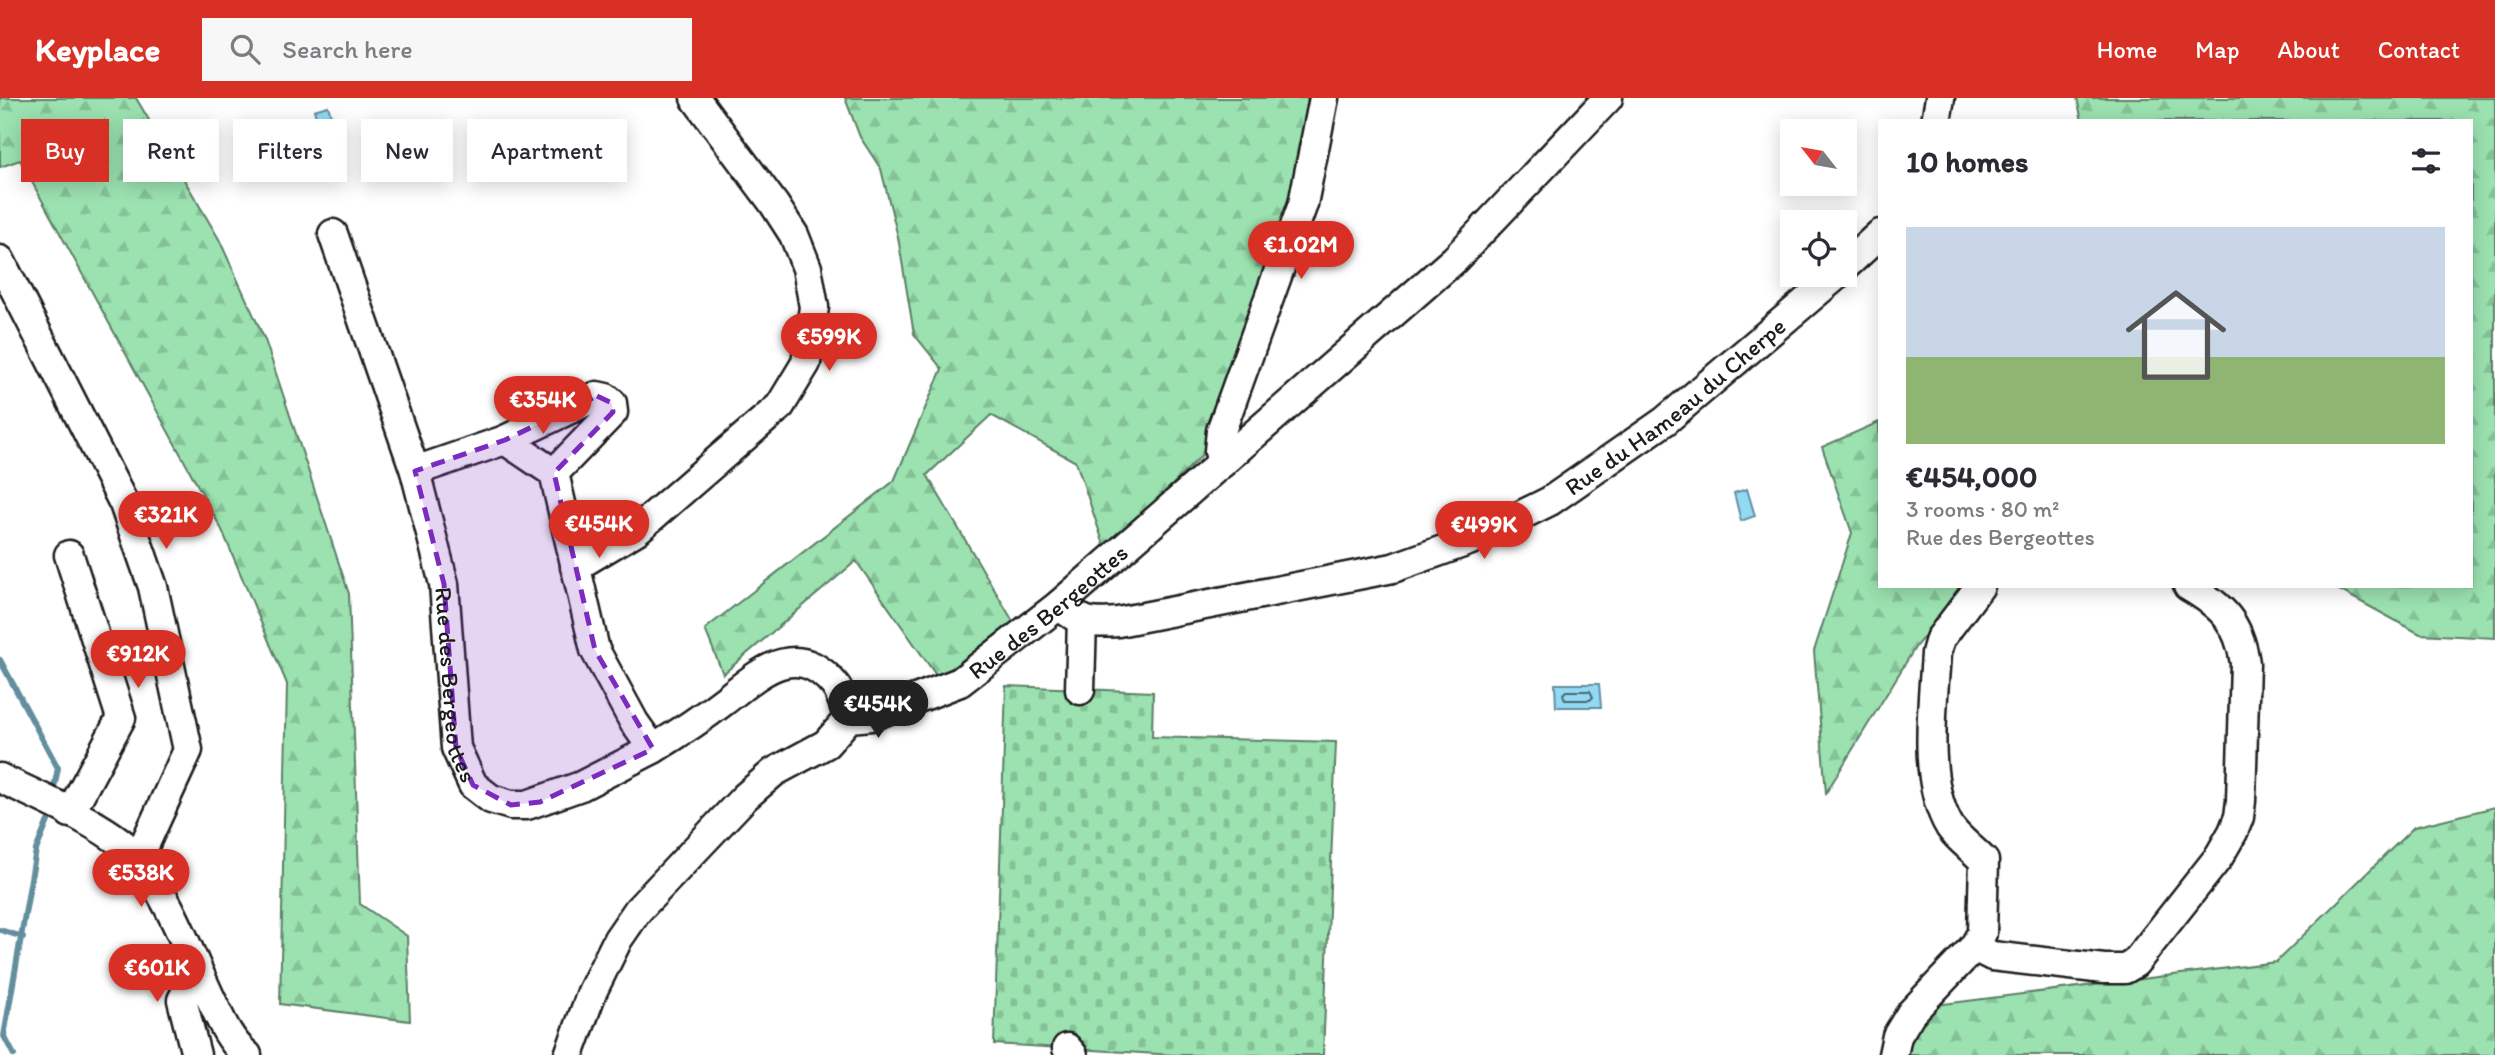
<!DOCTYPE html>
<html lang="en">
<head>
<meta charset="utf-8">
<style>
	body { margin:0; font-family:Itim,sans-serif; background:#f7f7f7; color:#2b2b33; height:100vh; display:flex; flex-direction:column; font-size:26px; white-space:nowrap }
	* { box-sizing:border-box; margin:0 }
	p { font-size:23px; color:#7c7c81 }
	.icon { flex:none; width:38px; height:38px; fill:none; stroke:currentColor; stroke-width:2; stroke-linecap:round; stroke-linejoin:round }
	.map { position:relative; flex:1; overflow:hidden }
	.drawer { position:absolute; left:1878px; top:21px; width:595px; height:469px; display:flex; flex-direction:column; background:#fff; border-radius:0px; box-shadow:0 4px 18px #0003 }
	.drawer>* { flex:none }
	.guide { position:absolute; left:21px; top:21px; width:665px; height:63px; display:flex; gap:14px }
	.needle { width:46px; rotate:301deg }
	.buttons { position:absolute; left:1780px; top:21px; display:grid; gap:14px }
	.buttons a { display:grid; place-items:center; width:77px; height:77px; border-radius:0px; background:#fff; box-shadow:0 4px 18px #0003; font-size:35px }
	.price { position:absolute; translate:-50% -60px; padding:0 16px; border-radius:24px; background:#d93025; color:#fff; font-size:23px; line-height:46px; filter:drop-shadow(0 2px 4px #0008) }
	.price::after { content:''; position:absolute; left:50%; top:42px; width:21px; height:16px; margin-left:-10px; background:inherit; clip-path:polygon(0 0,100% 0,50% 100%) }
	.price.active { background:#222; color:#fff }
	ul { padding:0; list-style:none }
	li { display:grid; align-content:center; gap:14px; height:371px; padding:0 28px }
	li+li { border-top:2px solid #e1e1e2 }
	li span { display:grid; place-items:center; height:217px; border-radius:0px; color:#555 }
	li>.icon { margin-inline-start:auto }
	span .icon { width:126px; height:126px; fill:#fffc; stroke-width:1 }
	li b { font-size:30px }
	h2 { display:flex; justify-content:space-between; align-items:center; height:84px; padding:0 28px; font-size:30px }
	.tag { padding:0 24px; border-radius:0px; background:#fff; box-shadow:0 4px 18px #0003; font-size:24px; line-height:63px }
	.tag.active { background:#d93025; color:#fff }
	header { display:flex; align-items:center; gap:42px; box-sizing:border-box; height:98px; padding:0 35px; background:#d93025; color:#fff }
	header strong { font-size:33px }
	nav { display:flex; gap:38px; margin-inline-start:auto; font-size:24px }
	.search { width:490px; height:63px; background:#f7f7f7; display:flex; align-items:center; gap:18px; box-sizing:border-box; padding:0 24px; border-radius:0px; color:#7c7c81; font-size:26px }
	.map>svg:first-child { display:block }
</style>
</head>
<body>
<header>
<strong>Keyplace</strong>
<div class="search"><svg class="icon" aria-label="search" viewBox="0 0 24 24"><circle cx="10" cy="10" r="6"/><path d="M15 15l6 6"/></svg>Search here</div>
<nav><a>Home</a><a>Map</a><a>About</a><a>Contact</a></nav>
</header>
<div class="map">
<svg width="2495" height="957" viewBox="0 0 2495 957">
	<defs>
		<pattern id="forest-firs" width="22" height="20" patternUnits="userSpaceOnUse" patternTransform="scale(1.75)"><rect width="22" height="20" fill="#9be2b0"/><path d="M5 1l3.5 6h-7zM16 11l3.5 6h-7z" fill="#85c197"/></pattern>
		<pattern id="cemetery-stones" width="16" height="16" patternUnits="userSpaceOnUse" patternTransform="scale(1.75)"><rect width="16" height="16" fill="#9be2b0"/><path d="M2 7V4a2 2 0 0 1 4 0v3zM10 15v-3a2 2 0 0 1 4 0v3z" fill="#85c197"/></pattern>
	</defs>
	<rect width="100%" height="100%" fill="#fff"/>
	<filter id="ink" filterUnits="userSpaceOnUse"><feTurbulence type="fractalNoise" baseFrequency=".0143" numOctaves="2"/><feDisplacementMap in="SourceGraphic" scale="14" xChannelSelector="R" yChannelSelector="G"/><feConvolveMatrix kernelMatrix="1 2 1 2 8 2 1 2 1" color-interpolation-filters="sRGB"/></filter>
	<g filter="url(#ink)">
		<path fill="url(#forest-firs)" stroke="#5c7f66" stroke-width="2" d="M0,0H136L219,141L265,242L349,496L360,806L407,838L410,923L280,906L287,586L222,432L20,62L0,69Z
			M845,0H1324L1303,106L1204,355L1106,453L1076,364L991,317L927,377L1014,525L938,580L856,463L723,576L705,531L894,383L942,271L914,236L898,139L881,71L860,39Z
			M2077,0H2495V540L2420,536L2332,488H2471V23H2082Z
			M1879,324L1880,488H1967L1916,548L1826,695L1814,553L1852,435L1822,349Z
			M2495,709V957H1904V944L1936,907L2276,864L2414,729Z"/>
		<path fill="url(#cemetery-stones)" stroke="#5c7f66" stroke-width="2" d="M1006,588L1153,594L1152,639L1336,644L1323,957H1174L994,946Z"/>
		<path fill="#92daf4" stroke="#638e9e" stroke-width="2" d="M328,8L338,40L323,44L314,12Z
			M1747,391L1755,418L1741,423L1734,395Z
			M1555,586H1599L1601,609H1556Z"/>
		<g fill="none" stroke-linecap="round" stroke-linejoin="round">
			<path stroke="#4b6872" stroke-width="2" d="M1566,593H1590L1593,599L1590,602H1565L1563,596Z"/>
			<path stroke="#638e9e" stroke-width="6" d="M0,562L58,670L54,690
				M0,832L23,839
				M14,957L4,938L36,752L48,723"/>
			<defs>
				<g id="minor">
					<path d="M1936,23L1940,0"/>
					<path id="s1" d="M333,136L415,373L444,486L456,650L473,687L491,701L511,707H527L581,688L653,651"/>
					<path d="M0,162L124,406L153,489L188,652L138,761"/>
					<path d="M1844,169L1880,136"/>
					<path d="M505,342L554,375"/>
					<path d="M1222,365L1219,353L1221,333L1303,106L1324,0"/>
					<path d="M415,373L505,342L597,298L606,300L612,305L613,314L554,375L595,552L634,624L653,651C678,636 701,621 724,603C759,576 795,540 834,586C841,594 845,609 849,620"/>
					<path d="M69,457L121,620L70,715"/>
					<path d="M575,469L637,432L780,308L806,265L814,209L807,170L794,137L774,106L695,0"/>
					<path id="s2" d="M1059,507C1079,525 1093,526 1118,524L1393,470L1471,442L1550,403L1665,323L1837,177"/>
					<path d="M1080,592L1082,521"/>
					<path d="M0,680C37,698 114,730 138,761C170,801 188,853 210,899C220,920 229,943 247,957"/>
					<path d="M1974,849L1992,858L2104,871H2125L2135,865L2218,760L2233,734L2239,719L2241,703L2245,565C2239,524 2222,508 2188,488"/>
					<path d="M1067,950L1073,957"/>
					<path d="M196,957L182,902L190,887L201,880"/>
					<path id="s3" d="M569,957L592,894L618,841L638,812L745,699L774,674L826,646L849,620L871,618L960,584L1059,507L1455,161L1608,0"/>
					<path d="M1893,957L1897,938L1911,915L1974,849L1982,835L1984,763C1974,752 1958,741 1950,729C1922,683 1933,607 1936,555L1940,541L1980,488"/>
				</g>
			</defs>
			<use href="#minor" stroke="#1c1c1c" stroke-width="33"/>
			<use href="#minor" stroke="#fff" stroke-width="28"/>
		</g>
	</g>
	<path fill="#7b2cbf" fill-opacity="0.2" stroke="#7b2cbf" stroke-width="5" stroke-dasharray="14 9" stroke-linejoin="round" d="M597,298L612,305L613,314L554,375L595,552L653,651L540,704L511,707L473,687L456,650L444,486L415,373L505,342Z"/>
	<g text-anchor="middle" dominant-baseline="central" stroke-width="5" stroke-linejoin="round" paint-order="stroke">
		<g font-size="24" fill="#1c1c1c" stroke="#fff">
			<text stroke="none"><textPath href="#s2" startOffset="672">Rue du Hameau du Cherpe</textPath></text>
			<text stroke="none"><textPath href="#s3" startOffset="679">Rue des Bergeottes</textPath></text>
			<text stroke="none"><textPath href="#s1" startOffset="469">Rue des Bergeottes</textPath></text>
		</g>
	</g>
</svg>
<div class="buttons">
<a><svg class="needle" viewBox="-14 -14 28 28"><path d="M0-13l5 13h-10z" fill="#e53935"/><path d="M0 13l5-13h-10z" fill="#7c7c81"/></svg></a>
<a><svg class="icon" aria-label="locate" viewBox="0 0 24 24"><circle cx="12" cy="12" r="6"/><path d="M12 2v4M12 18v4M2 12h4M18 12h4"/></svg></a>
</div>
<b class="price" style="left:1301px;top:183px">€1.02M</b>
<b class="price" style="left:829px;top:275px">€599K</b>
<b class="price" style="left:543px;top:338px">€354K</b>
<b class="price" style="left:166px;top:453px">€321K</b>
<b class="price" style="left:599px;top:462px">€454K</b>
<b class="price" style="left:1484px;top:463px">€499K</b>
<b class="price" style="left:138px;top:592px">€912K</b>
<b class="price active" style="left:878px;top:642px">€454K</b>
<b class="price" style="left:141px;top:811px">€538K</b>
<b class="price" style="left:157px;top:906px">€601K</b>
<div class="guide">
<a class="tag active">Buy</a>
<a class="tag">Rent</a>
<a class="tag">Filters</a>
<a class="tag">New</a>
<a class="tag">Apartment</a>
</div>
<section class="drawer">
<h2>10 homes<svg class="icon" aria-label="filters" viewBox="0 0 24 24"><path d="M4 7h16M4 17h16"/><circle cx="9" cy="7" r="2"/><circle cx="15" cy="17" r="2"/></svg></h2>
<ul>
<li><span style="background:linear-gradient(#c9d6e8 60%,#8fb573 0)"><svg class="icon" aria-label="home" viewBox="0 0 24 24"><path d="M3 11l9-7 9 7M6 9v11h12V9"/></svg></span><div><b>€454,000</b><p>3 rooms · 80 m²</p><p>Rue des Bergeottes</p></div></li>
</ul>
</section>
</div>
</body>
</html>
